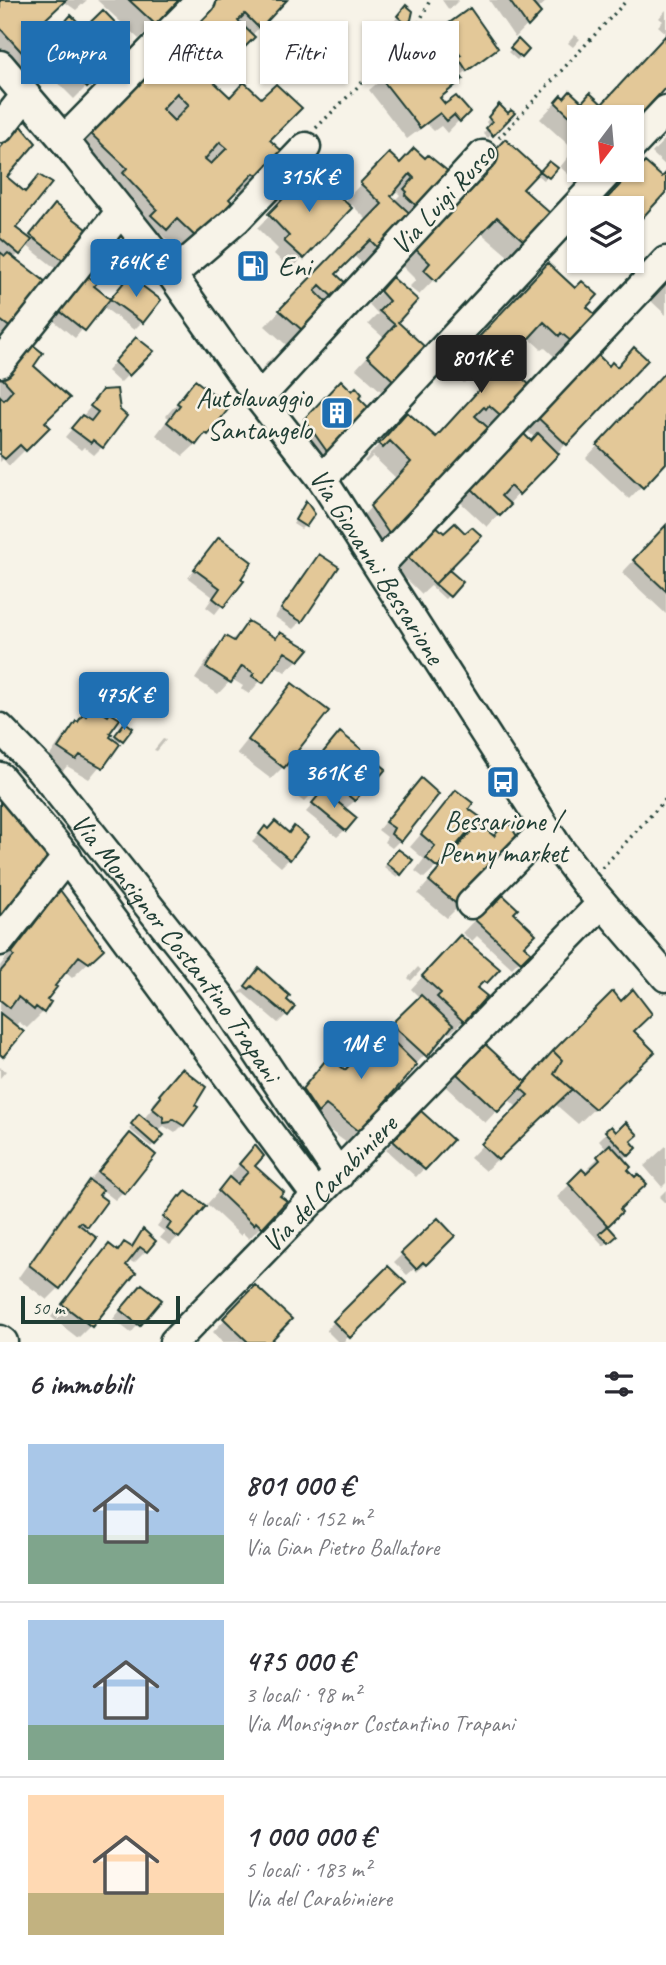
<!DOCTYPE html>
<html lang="it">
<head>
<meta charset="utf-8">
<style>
	body { margin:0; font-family:Caveat,sans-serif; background:#f2f2f3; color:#2b2b33; height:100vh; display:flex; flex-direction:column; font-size:26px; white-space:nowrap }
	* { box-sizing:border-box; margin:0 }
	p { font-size:23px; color:#7c7c81 }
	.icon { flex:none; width:38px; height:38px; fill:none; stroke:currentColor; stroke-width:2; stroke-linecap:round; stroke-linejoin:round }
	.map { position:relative; height:1342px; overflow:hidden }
	.side { display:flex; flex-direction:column; background:#fff; flex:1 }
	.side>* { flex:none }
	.top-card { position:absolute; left:21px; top:21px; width:625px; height:63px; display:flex; gap:14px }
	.needle { width:46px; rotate:196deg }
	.tools { position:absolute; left:567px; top:105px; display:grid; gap:14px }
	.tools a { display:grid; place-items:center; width:77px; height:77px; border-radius:0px; background:#fff; box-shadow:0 2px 5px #0004; font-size:35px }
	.scale { position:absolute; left:21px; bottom:18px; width:159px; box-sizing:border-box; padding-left:7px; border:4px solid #1f3d34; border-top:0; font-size:19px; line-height:24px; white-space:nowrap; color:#1f3d34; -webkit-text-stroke:5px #f7f3e8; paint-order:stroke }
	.price { position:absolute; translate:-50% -60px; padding:0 16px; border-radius:7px; background:#1f6fb2; color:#fff; font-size:23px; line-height:46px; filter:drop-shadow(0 2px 4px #0008) }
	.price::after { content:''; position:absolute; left:50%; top:42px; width:21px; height:16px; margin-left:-10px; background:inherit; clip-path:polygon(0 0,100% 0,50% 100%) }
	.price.selected { background:#222; color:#fff }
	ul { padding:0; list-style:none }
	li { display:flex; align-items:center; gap:21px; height:175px; padding:0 28px }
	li+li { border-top:2px solid #e1e1e2 }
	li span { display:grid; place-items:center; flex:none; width:196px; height:140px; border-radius:0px; color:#555 }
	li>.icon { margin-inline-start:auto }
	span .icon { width:84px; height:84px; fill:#fffc; stroke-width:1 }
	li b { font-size:30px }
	h2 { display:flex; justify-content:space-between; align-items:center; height:84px; padding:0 28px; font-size:30px }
	.pill { padding:0 24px; border-radius:0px; background:#fff; box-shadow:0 2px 5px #0004; font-size:24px; line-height:63px }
	.pill.selected { background:#1f6fb2; color:#fff }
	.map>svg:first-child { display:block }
</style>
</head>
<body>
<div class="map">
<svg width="666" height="1342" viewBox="0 0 666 1342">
	<rect width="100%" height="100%" fill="#f7f3e8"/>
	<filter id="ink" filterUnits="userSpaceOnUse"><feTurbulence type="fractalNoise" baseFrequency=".0143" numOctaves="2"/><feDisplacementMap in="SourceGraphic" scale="14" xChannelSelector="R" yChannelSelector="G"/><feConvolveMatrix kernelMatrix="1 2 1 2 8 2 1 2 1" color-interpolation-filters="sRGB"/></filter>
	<g filter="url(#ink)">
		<path fill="#0003" fill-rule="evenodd" d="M0,0H87L76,10L63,1L32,30L28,58L11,73L0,61Z
			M97,0H177L139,39Z
			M213,0H285L210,80L281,152L242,192L238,188L182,255L161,234L150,245L73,148Z
			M442,0H459L449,10Z
			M489,0H548L537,10L539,13L515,38Z
			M406,8L409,19L401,27L395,20Z
			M666,10V33L658,26L663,21L659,18Z
			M71,18L66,30L75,39L116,52L118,55L74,99L55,80L52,83L32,63L54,40L51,38Z
			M442,30L496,48L459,77L438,99L445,107L467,112L447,133L441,126L434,131L427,124L407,139L369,90Z
			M575,35L580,39L573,47L568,43Z
			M666,36V85L632,122V117H579V170H587L576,181L560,167L574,150L540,119L561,97L581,104L601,106Z
			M518,42L526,50L517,60L508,52Z
			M496,110L508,115L512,113L488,138L483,133L489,127L486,122Z
			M8,138L5,177L24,193L39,177L13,229L27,239L55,206L90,233L59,271L26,245L14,259L9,327L0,336V148Z
			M666,138V166L652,153Z
			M505,141L540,173L549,163L555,168L544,180L535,174L521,189L548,214L508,256L480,232L419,295L409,287L416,280L395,259Z
			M428,157L414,220L367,268L353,255L333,274L348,287L292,350L265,326L368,221L352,205L291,270L274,254L278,249L257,228L311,173L344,202L373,171L425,160ZM394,189L400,195L394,201L388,196Z
			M392,280L396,322L393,379L381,391L356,369L384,338L368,324L378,314L369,304Z
			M532,281L584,307L595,316L555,357L545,348L542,350L528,337L504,364L532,389L376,552L356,523L397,479L373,456L366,463L364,461L392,430L435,439L486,384L479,378L476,381L471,375L464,383L449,369Z
			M666,282V315L650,300Z
			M121,286L142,322L134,330L102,306L75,338L49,317L92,287L109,300Z
			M128,347L151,351L120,383L107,371Z
			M634,349L646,360L487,527L458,500L522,434L531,443L535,438L525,429L596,356L609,368L616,369Z
			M272,357L281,364L268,377L262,368Z
			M32,367L43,422L48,427L9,466L3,459L0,462V375Z
			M666,373V461L629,499L586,458Z
			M195,382L207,434L183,456L156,435L169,418L166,416Z
			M103,392L102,447L94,455L84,447L81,450L65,437Z
			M329,394L356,398L366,408L315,463L293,432Z
			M303,507L304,526L301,529L293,524Z
			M434,526L447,570L461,583L445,599L431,586L422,594L394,567Z
			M666,526V614L622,573Z
			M211,547L241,581L215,614L206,607L213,597L188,578Z
			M319,556L301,621L293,629L275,617L311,564Z
			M248,623L275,639L280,634L298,660L285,672L274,665L249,694L241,689L243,686L232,679L218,694L195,679L213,651L226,639L231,641Z
			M107,672L113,676L105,686L99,682Z
			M292,685L283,767L271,779L237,753Z
			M93,708L107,718L108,738L112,740L122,728H131L89,779L67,766L63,771L47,760L64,735Z
			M163,739L166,740L157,751L154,750Z
			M328,746L364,793L344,810L345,830L337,837L306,812L321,795L316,790L304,802L291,792Z
			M413,788L400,840L392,848L384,842L387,837L378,830Z
			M456,793L437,866L424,878L415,871L424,859L410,847Z
			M506,823L459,906L447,918L418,894L466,838L493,837Z
			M265,829L289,859L281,867L252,842Z
			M398,851L400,874L397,877L384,867Z
			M59,892L102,949L72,978L64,971L45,1000L49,1003L43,1012L27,1028L19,1022L15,1026L22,1032L0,1057V966L44,908Z
			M489,905L511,913L522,946L528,952L512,968L477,936L472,941L462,933Z
			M448,949L497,969L477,990L463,1021L450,1033L447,1030L381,1103L383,1105L347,1143L291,1102L329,1058L345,1072L348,1068L342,1063L364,1040L370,1047L420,998L411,989Z
			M418,967L421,970L411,981L408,978Z
			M259,971L293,1008L278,1023L243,993L238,995Z
			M632,1031L637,1068L578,1124L555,1104L485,1171L470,1158L518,1108L508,1099L485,1123L446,1087L485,1046L525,1083Z
			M0,1067L6,1071L0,1078Z
			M174,1079L183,1125L175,1133L164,1126L156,1131L162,1135L151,1147L129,1129L139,1117L143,1120L154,1106L153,1104Z
			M421,1114L450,1141L416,1177L386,1150Z
			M611,1128L635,1148L623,1160L626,1170L618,1210L620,1212L606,1226L614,1236L604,1246L557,1197L582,1172L586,1176L589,1173L586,1170L607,1149L599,1140Z
			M122,1144L123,1192L115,1200L101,1189L96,1196L104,1201L83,1230L95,1238L59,1288L47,1300L18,1278L77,1194Z
			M666,1146V1183L662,1187L644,1166Z
			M243,1160L253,1166L284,1201L249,1239L243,1233L241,1236L207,1204L230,1179L229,1177Z
			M666,1190V1202L665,1203L659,1197Z
			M179,1198L178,1237L170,1245L160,1238L165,1232L157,1226Z
			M438,1220L453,1236L417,1272L414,1269L407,1275L394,1262Z
			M143,1231L146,1251L134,1263L128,1260L90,1326L78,1338L51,1317L109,1246L117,1252L124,1244L129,1247Z
			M388,1268L403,1283L343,1342H338L326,1330Z
			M255,1287L267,1342H223L213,1332Z
			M134,1294L159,1300L131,1333L113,1319Z"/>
		<path fill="#e3c898" stroke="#1f3d34" stroke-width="2" fill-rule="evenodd" d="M0,0H66L34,30L46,43L28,59L0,28Z
			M129,0H179L156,25Z
			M212,0H287L260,29L245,14L238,21L255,37L222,70L207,55L202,60L217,75L212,80L230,97L244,82L261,98L276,84L302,108L270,140L283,152L259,177L254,173L229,199L235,205L199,240L177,219L167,230L151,215L157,209L123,173L127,168L88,131L165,49L169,53L181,40L177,36ZM177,93L189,105L174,121L162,109ZM220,142L227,148L211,164L205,159Z
			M509,0H530L541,13L528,27Z
			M406,5L413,11L411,20L406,24L397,16Z
			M470,8L498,48L467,71L458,57L461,55L441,29Z
			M103,10L131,39L118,52L121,55L87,88L69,69L65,73L42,50L65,27L62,25L71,15L77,21L68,30L75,37Z
			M666,35V87L632,125V117H579V125L555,102L561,95L564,98L570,91L582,102L590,93L602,104Z
			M432,36L463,79L440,98L445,104L456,96L470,112L460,122L454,115L447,121L440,113L420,128L380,77Z
			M518,39L529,50L522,58L510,48Z
			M499,104L508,113L511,110L515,113L493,136L486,128L492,122L488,117Z
			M20,124L36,143L7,177L25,192L39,175L52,183L16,228L32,240L20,255L0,238V148Z
			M505,139L540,171L523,189L550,213L525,242L497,217L436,281L424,270L430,263L409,243Z
			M414,148L425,158L428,155L455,177L423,212L405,195L407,192L404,189L414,178L410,174L391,196L417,220L384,254L370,240L336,274L350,287L337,301L320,285L315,291L333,309L309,336L279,310L382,204L360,183L389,153L400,163Z
			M549,161L558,168L549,178L540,171Z
			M645,162L662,177L666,173V192L632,229V208H598L634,170L636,172Z
			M311,170L352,208L304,259L284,241L289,236L268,214Z
			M55,204L92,233L68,264L30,235Z
			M0,252L5,256L8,253L46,282L11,328L0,320Z
			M548,263L575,288L582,281L598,295L587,307L597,316L572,342L561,333L559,336L544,322L506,363L534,389L506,420L489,405L486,409L484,407L475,416L494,433L392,538L370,506L411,462L390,441L383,448L379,444L407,412L436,437L500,367L495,364L493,366L487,361L480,368L464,353Z
			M83,273L97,283L94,286L110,299L85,331L56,308Z
			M129,276L161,300L143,323L110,299Z
			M392,277L418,300L398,322L425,347L394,381L367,356L395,325L379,311L389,301L380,291Z
			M136,337L154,351L129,376L114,362Z
			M28,341L43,353L34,366L70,398L45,422L50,427L26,451L20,445L5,459L0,455V396L4,400L13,390L1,377Z
			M634,347L648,360L567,445L536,416L596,353L609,366L612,362L617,367Z
			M666,371V463L643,488L597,445Z
			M195,380L230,407L208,435L205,433L196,445L167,422L180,405L177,403Z
			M341,380L352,391L356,387L362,394L359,398L369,408L328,453L304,419Z
			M117,389L120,410L127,416L103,448L93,440L91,443L71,428L82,415L91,421L98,412L90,406L102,390Z
			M522,432L531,441L538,433L559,454L519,495L510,486L501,496L511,505L500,516L469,486Z
			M306,501L315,514L306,527L295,520Z
			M455,523L465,533L472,527L482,536L435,584L405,554L434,524L444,533Z
			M666,525V591L633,560Z
			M219,537L252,562L241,579L244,581L224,607L213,598L220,588L194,569Z
			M319,554L339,567L302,622L281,609Z
			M449,570L463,582L450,597L435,584Z
			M248,621L276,638L280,632L309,649L299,661L285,652L263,683L252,676L254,673L242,666L231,683L206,667L225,636L234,641Z
			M292,683L329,711L284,768L248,740Z
			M92,706L108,716L110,713L120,719L110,733L112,734L110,737L120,744L103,768L80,755L76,760L58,748L76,721L78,722L83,714L86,716Z
			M125,722L133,728L123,741L115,735Z
			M340,732L386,769L365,794L362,792L355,801L328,779L317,792L301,779Z
			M421,778L439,794L401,842L391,834L394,828L385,822Z
			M323,790L357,818L346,831L312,803Z
			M456,790L473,803L469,809L480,817L438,868L426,858L435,846L421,834Z
			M0,794L51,859L0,917Z
			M507,820L518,838L460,907L429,881L478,823L494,836Z
			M275,821L289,833L294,826L308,837L290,860L259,834L265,826L268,829Z
			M398,849L413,860L401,875L386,863Z
			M60,890L104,949L89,963L79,956L55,986L57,987L47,1000L51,1002L44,1013L36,1007L34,1010L18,997L10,1008L0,1000V972L14,956L12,953Z
			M503,895L518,909L514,913L536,934L524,946L531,952L521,962L474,919L489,902L493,906Z
			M460,935L500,969L487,983L484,981L477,988L487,996L464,1022L437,997L441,993L422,976Z
			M259,968L290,996L287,1000L295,1007L288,1016L252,986L249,989L245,986Z
			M633,989L652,1014L634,1031L655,1052L595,1109L554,1074L562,1060L553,1051L613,991L621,1001Z
			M421,995L453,1025L427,1057L391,1024Z
			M0,1013L24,1032L3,1057L0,1054Z
			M383,1031L417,1065L384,1103L385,1105L360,1132L326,1105L318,1113L302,1089L329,1056L345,1070L359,1055L352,1050L364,1037L370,1045Z
			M485,1044L526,1082L498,1112L457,1074Z
			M553,1051L562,1060L554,1074L572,1089L498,1160L481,1144L528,1095L520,1088Z
			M182,1068L206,1087L195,1105L198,1107L184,1126L173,1119L170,1122L164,1123L163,1117L152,1108L161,1097L159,1095Z
			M421,1111L453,1140L425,1170L393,1141Z
			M139,1114L164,1135L155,1145L131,1124Z
			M626,1122L638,1135L631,1141L637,1148L629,1156L605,1131L611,1126L616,1132Z
			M130,1133L156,1155L125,1194L98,1172Z
			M610,1144L631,1167L628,1170L635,1177L638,1174L647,1184L620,1209L622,1212L608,1226L568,1183L582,1169L586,1173L600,1160L597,1156Z
			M255,1145L264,1156L255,1166L284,1192L280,1196L287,1201L262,1228L256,1222L254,1225L218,1191L229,1177L237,1184L248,1172L239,1164Z
			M89,1180L103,1190L99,1195L107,1201L88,1227L80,1222L78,1224L97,1238L60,1289L29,1265Z
			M186,1191L206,1206L179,1238L167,1229L171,1223L163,1217L179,1196L181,1197Z
			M438,1218L455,1236L426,1265L423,1262L416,1269L401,1253Z
			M608,1226L617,1236L609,1243L599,1234Z
			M143,1229L156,1241L147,1252L140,1247L126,1265L136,1273L92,1327L62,1304L109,1244L118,1251L124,1242L132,1247Z
			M388,1266L406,1283L350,1338L333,1321Z
			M142,1284L162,1300L140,1326L120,1310Z
			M255,1285L292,1319L270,1342H248L223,1318Z"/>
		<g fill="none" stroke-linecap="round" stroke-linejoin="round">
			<defs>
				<g id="minor">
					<path id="s1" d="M0,65L64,140L172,275L259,398L322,479L557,846L586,884L666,977"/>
					<path d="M0,128L25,96"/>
					<path d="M64,140L201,0"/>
					<path d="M632,146L666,110"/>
					<path d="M172,275L236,220L306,147"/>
					<path d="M0,363L121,211"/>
					<path d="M259,398L483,155"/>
					<path d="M322,479L610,170"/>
					<path d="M379,566L666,261"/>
					<path id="s2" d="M0,728L40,769L220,996L339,1175"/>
					<path d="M0,777L59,848L317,1197"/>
					<path d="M471,904L545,829"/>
					<path d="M0,941L67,857"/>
					<path d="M0,1340L3,1342"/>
					<path id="s3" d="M174,1342L602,903"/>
				</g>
			</defs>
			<use href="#minor" stroke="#1f3d34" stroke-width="33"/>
			<path stroke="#1f3d34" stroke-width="3.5" stroke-dasharray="2 5" stroke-linecap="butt" d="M316,128L404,41L419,23L430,0
				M499,138L627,0
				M602,868L666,799"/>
			<use href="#minor" stroke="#f7f3e8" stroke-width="28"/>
		</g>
	</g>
	<defs>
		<symbol id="fuel-square" viewBox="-11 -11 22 22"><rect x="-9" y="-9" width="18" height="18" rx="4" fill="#1f6fb2" stroke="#f7f3e8"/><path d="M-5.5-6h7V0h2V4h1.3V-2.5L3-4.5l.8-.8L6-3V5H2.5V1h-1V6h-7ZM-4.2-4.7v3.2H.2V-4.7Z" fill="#fff"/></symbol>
		<symbol id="building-square" viewBox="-11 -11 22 22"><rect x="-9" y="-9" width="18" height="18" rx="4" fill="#1f6fb2" stroke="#f7f3e8"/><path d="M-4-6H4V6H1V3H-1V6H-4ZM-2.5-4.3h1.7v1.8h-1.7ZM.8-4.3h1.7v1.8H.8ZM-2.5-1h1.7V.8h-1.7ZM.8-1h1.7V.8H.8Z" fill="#fff"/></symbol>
		<symbol id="bus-square" viewBox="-11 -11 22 22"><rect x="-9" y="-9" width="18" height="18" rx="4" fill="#1f6fb2" stroke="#f7f3e8"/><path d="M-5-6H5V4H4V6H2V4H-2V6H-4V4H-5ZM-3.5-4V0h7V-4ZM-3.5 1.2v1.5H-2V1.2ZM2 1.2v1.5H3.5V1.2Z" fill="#fff"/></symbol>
	</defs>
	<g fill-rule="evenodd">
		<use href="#fuel-square" x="234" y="247" width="38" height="38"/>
		<use href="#building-square" x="318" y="394" width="38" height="38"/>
		<use href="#bus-square" x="484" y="763" width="38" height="38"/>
	</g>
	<g text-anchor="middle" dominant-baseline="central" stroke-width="5" stroke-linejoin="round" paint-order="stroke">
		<g font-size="28" fill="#1f3d34" stroke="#f7f3e8">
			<text transform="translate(443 199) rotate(-47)">Via Luigi Russo</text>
			<text stroke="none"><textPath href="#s1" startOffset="628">Via Giovanni Bessarione</textPath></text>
			<text stroke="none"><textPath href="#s2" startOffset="282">Via Monsignor Costantino Trapani</textPath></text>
			<text stroke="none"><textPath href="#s3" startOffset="222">Via del Carabiniere</textPath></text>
		</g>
		<g font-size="28" fill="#1f3d34" stroke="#f7f3e8" text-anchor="start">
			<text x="278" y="266">Eni</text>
			<text x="312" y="397" text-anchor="end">Autolavaggio<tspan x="312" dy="32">Santangelo</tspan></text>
			<text x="503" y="820" text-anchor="middle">Bessarione /<tspan x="503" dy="32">Penny market</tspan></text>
		</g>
	</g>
</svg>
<div class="tools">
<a><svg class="needle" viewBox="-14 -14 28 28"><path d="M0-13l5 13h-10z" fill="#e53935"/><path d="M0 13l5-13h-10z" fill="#7c7c81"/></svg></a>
<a><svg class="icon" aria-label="layers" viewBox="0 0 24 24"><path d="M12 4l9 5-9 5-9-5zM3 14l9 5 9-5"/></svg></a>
</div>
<div class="scale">50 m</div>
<b class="price" style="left:309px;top:214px">315K €</b>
<b class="price" style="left:136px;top:299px">764K €</b>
<b class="price selected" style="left:481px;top:395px">801K €</b>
<b class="price" style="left:124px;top:732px">475K €</b>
<b class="price" style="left:334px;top:810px">361K €</b>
<b class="price" style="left:361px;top:1081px">1M €</b>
<div class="top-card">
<a class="pill selected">Compra</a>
<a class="pill">Affitta</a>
<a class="pill">Filtri</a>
<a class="pill">Nuovo</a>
</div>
</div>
<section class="side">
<h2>6 immobili<svg class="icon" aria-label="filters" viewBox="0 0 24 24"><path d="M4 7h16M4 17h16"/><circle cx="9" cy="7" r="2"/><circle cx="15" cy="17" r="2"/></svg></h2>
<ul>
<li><span style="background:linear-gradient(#a9c7e8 65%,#7fa58c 0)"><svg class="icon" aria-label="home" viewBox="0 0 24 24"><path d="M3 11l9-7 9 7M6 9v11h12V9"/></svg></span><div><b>801 000 €</b><p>4 locali · 152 m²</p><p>Via Gian Pietro Ballatore</p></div></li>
<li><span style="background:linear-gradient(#a9c7e8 75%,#7fa58c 0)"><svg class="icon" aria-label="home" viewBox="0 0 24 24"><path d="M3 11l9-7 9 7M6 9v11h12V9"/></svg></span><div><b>475 000 €</b><p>3 locali · 98 m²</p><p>Via Monsignor Costantino Trapani</p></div></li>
<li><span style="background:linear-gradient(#ffd9b3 70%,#c2b280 0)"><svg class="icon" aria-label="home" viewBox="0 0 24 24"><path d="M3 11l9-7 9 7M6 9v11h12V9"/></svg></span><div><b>1 000 000 €</b><p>5 locali · 183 m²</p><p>Via del Carabiniere</p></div></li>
</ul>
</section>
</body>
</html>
